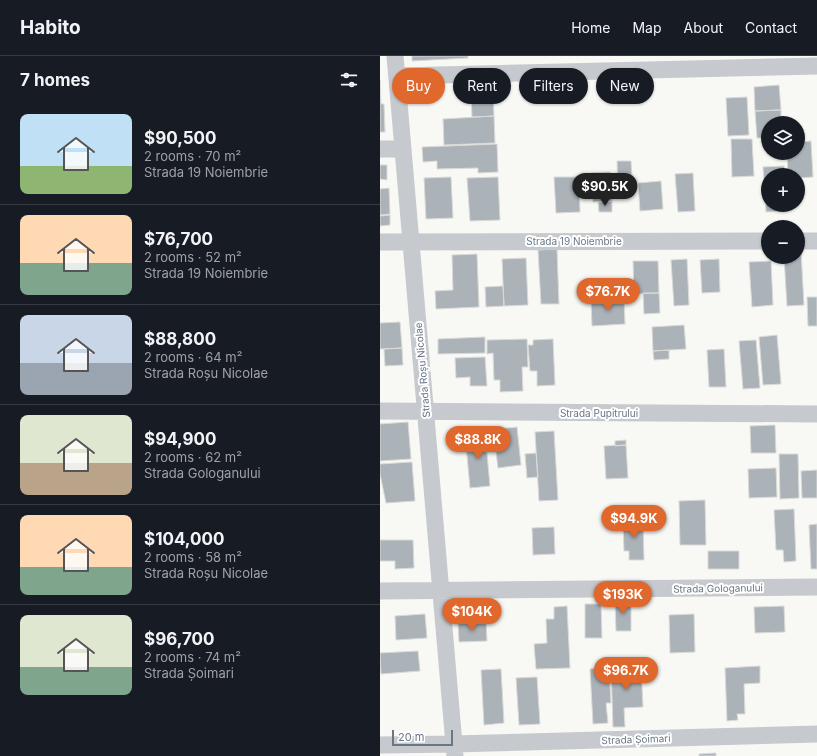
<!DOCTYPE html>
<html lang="en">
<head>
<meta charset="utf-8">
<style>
	body { margin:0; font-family:Inter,sans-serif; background:#242831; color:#f1f3f6; height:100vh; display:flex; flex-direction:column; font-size:15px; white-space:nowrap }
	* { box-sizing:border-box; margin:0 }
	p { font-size:13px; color:#9ea1a6 }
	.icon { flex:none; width:22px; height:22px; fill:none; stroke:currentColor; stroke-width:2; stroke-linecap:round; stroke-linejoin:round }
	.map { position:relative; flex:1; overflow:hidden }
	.details { display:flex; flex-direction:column; background:#171b24; width:380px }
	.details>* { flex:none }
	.top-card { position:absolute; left:12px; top:12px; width:365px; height:36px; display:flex; gap:8px }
	.tools { position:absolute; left:381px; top:60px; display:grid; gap:8px }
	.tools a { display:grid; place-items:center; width:44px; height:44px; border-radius:50%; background:#171b24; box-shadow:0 1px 3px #0004; font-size:20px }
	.scale { position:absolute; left:12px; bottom:10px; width:61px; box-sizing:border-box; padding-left:4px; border:2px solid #687686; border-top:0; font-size:11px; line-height:14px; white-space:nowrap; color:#687686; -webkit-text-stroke:3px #fff; paint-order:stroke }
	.price { position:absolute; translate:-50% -34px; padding:0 9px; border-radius:14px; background:#e0682d; color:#fff; font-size:13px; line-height:26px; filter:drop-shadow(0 1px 2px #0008) }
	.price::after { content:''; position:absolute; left:50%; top:24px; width:12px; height:9px; margin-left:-6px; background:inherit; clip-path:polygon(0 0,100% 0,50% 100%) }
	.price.selected { background:#222; color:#fff }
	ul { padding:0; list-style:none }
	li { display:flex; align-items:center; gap:12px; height:100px; padding:0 20px }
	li+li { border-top:1px solid #363941 }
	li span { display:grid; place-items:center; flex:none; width:112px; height:80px; border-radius:8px; color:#555 }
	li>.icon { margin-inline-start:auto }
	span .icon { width:48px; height:48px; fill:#fffc; stroke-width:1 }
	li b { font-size:17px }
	h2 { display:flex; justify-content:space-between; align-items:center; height:48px; padding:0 20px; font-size:17px }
	.pill { padding:0 14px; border-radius:18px; background:#171b24; box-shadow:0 1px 3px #0004; font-size:14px; line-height:36px }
	.pill.selected { background:#e0682d; color:#fff }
	header { display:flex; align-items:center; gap:24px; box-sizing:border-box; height:56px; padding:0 20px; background:#171b24; border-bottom:1px solid #363941 }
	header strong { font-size:19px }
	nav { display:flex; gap:22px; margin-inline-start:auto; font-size:14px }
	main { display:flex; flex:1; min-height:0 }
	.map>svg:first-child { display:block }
</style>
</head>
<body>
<header>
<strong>Habito</strong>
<nav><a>Home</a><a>Map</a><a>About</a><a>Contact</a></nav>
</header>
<main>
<section class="details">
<h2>7 homes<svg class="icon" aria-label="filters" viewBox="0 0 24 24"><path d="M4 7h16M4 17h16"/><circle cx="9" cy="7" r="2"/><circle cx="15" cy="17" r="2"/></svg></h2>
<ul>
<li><span style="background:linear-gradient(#bfe0f5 65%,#8fb573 0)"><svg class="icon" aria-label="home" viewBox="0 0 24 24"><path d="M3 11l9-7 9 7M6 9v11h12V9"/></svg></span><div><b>$90,500</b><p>2 rooms · 70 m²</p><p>Strada 19 Noiembrie</p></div></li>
<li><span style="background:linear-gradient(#ffd9b3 60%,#7fa58c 0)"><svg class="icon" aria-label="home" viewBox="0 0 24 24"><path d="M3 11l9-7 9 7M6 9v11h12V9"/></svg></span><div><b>$76,700</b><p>2 rooms · 52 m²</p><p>Strada 19 Noiembrie</p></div></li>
<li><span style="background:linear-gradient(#c9d6e8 60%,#9aa5b1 0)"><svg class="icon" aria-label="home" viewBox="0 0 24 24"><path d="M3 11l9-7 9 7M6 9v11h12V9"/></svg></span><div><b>$88,800</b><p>2 rooms · 64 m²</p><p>Strada Roșu Nicolae</p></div></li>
<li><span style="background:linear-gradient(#dfe7d0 60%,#b9a48a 0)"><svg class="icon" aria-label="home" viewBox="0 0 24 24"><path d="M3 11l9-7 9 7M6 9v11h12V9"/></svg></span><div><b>$94,900</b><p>2 rooms · 62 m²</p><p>Strada Gologanului</p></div></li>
<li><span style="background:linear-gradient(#ffd9b3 65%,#7fa58c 0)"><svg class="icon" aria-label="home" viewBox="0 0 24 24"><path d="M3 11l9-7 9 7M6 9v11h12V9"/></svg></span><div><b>$104,000</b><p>2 rooms · 58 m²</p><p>Strada Roșu Nicolae</p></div></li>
<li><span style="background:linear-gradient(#dfe7d0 65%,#7fa58c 0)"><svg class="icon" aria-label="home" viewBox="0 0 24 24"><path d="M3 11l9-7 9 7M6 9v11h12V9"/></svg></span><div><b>$96,700</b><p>2 rooms · 74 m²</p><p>Strada Șoimari</p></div></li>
</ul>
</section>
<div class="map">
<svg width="437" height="700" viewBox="0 0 437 700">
	<rect width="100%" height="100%" fill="#f8f8f5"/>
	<path fill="#abb2b8" stroke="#dadad8" d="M32,0H88V2L32,5Z
		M0,24L1,48H4L5,76H0Z
		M399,29L401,54L375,55L374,31Z
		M113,34L114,60L92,61L91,35Z
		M367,41L369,79L348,80L346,42Z
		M401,54V67H388V82H377L375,55Z
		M114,60L115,87L64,89L63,63Z
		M351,83H372L374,120L352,121Z
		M431,85L433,121L418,122V119H408L407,97H418V86Z
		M117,88L118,116L98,117V112L57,113V105L43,106L42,91Z
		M237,105H251L253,139L238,140Z
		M0,109H7V124L0,123Z
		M404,110L405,119H388V149H407V155L386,156L383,111Z
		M230,116L232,145L213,146L211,117Z
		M313,117L315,155L298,156L295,118Z
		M71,121L73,162L46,163L44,122Z
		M118,121L120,164L90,165L87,122Z
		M174,121H199L200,156L176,157Z
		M281,125L283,153L260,155L258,127Z
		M9,132L10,158L0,159V133Z
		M232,145V156H219L218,146Z
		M10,159V169L0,170V160Z
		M177,193L179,248H161L158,194Z
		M418,194H421L424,249L407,250L404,201H418Z
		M97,198L99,251L56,253L55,235L73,234L72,199Z
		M146,202L148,249L124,250L122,203Z
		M307,203L309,249L294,250L291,204Z
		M339,203L340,236L322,237L320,204Z
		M253,205H278L279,237L254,238Z
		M391,205L393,249L372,251L369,206Z
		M123,230L124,250L106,251L105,231Z
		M263,237H279L280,257L264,258Z
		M427,241H437V270H428Z
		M244,243L245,268L212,270L211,244Z
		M20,266L22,292L0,293V267Z
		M304,269L306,293L273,295L272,271Z
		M397,279L401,328L383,329L379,281Z
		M105,281V297L58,298V283Z
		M147,283L148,311H142L143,335L120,336V324H114L113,297L107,298V284Z
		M173,283L175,329L157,330V315H150L148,289H153V284Z
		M376,284L380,332L363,333L359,285Z
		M22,292L23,309L5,310L4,293Z
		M344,293L346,331H329L327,294Z
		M289,294V303L274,304L273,295Z
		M105,301L107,330H90V321L76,322L75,302Z
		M28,366L31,403L0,405V368Z
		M395,369L396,397H371L370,370Z
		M137,371L141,409L118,412L115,388L120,387L118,373Z
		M174,375L178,444L159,445L155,376Z
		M105,376L110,430L90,432L85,378Z
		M246,384V389L235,390V385Z
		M246,389L248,422L226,423L224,390Z
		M156,397L158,421L147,422L145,398Z
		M399,398H418L419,442L400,443Z
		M32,406L35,445L6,447L0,418V408Z
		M396,412L397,441L369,442L368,413Z
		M437,414V442H422L421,415Z
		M325,444L326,489H300L299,445Z
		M414,453L416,505L404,506L403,494H396L394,454Z
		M263,464L264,504H249V495H244L243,465Z
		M437,468V513H431L429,469Z
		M174,471L175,498L153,499L152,472Z
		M0,484H33L34,512L15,513V505H0Z
		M328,495H359V513H328Z
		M235,544H251V575H236Z
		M205,548H221L222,582H205Z
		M187,550L190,612L156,613L154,588L167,587L166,563H174V551Z
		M404,550L405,576L375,577L374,551Z
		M45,558L47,582L16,584L15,560Z
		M314,558L315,596L290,597L289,559Z
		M106,565L107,585L79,586L78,566Z
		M38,595L40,615L1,618L0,597Z
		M261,609L263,651L244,652L245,671H233L231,610Z
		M380,610V627L364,628L365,658H357L358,664L347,665L345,612Z
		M229,611L231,647H226L228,667L213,668L210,613Z
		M121,613L124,667L104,669L101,614Z
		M157,621L160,668L139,669L136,622Z
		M336,697V700H319V698Z"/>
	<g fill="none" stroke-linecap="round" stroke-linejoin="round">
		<path stroke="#c6c9cd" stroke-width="17" d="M15,0L75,700
			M17,20L437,10
			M0,93H23
			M418,185H437
			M0,186L388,185
			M0,355L437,358
			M0,535L437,531
			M0,689L74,688L437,678"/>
	</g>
	<g text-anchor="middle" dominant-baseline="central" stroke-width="4" stroke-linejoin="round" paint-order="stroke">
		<g font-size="10" fill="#687686" stroke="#fff">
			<text x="194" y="185">Strada 19 Noiembrie</text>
			<text transform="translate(42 314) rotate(-95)">Strada Roșu Nicolae</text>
			<text x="219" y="357">Strada Pupitrului</text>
			<text transform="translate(338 532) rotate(-1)">Strada Gologanului</text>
			<text transform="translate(256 683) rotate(-2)">Strada Șoimari</text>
		</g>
	</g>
</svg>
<div class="tools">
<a><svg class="icon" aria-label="layers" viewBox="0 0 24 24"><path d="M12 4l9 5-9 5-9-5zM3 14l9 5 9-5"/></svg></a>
<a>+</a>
<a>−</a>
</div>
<div class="scale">20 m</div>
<b class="price selected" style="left:225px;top:151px">$90.5K</b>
<b class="price" style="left:228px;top:256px">$76.7K</b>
<b class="price" style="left:98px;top:404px">$88.8K</b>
<b class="price" style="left:254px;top:483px">$94.9K</b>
<b class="price" style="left:243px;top:559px">$193K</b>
<b class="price" style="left:92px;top:576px">$104K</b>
<b class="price" style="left:246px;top:635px">$96.7K</b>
<div class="top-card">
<a class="pill selected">Buy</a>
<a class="pill">Rent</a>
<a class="pill">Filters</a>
<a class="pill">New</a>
</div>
</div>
</main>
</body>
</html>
